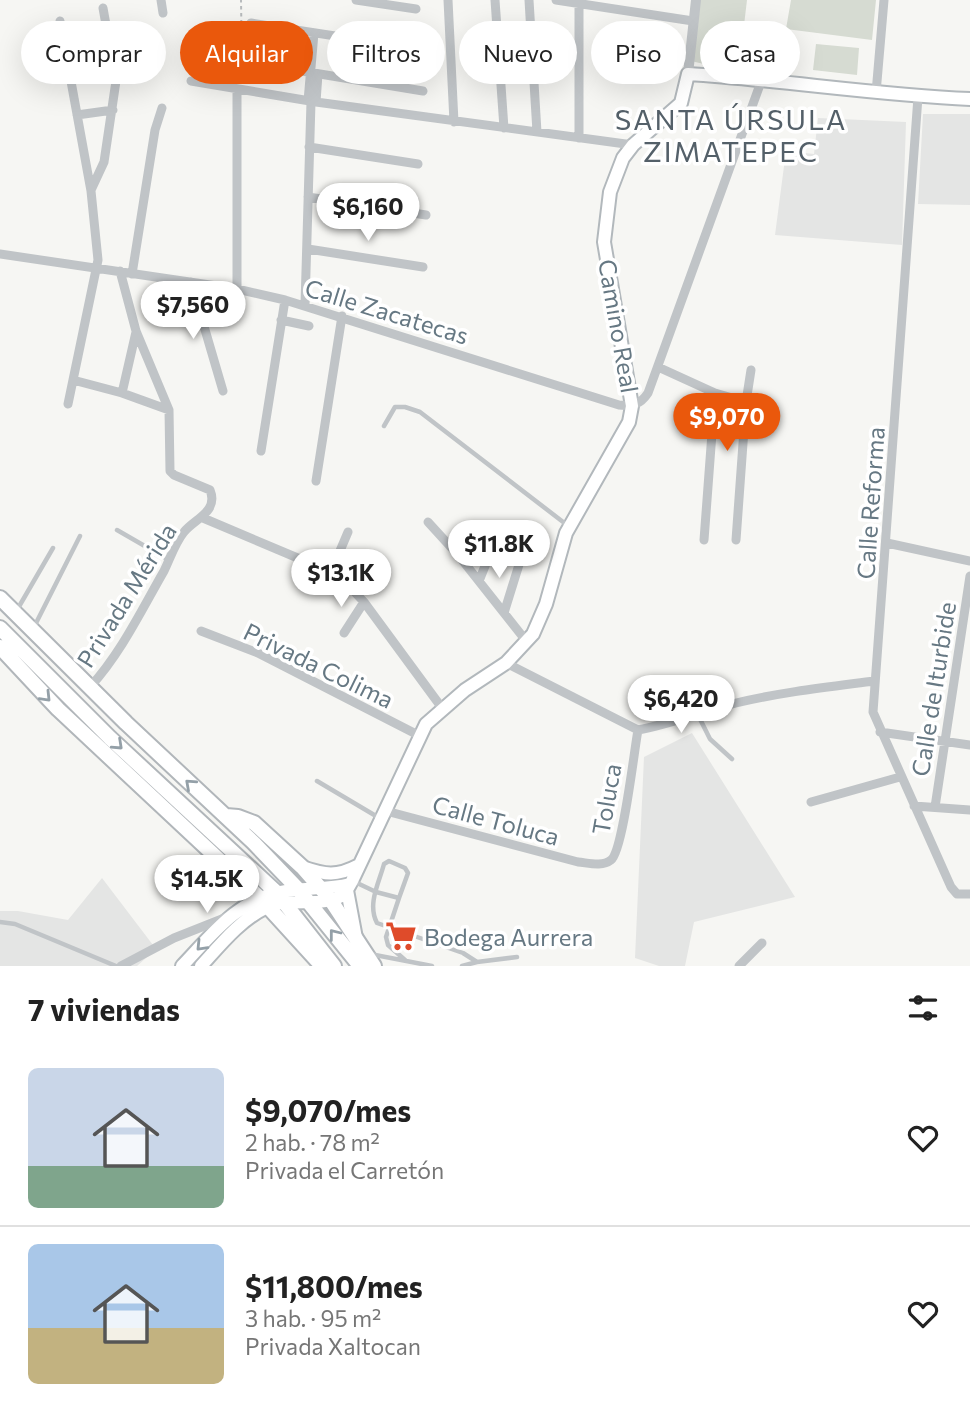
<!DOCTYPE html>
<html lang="es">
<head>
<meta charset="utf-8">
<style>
	body { margin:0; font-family:Commissioner,sans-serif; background:#f2f2f2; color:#222; height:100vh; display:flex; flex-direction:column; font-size:26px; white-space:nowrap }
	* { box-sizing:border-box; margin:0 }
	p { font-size:23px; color:#767676 }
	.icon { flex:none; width:38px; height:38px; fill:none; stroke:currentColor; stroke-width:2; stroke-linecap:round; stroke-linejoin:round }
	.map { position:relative; height:966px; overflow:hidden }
	.sheet { display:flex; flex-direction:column; background:#fff; flex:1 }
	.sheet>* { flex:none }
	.guide { position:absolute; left:21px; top:21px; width:929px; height:63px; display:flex; gap:14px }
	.price { position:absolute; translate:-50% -60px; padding:0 16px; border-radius:24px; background:#fff; color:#222; font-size:23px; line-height:46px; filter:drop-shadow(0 2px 4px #0008) }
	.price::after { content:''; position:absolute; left:50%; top:42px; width:21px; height:16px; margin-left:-10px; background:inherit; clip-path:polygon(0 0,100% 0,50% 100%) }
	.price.selected { background:#ea580c; color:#fff }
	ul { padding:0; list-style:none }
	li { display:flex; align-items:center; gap:21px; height:175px; padding:0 28px }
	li+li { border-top:2px solid #e0e0e0 }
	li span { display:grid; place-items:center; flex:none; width:196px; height:140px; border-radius:10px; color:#555 }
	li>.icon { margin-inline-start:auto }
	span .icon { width:84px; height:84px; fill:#fffc; stroke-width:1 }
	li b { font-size:30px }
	h2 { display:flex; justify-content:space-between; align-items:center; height:84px; padding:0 28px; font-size:30px }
	.pill { padding:0 24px; border-radius:32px; background:#fff; box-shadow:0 7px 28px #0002; font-size:24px; line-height:63px }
	.pill.selected { background:#ea580c; color:#fff }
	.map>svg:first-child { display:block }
</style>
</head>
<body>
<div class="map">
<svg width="970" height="966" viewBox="0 0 970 966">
	<rect width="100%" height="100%" fill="#f6f6f3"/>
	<path fill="#e4e5e4" d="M923,114H970V205L918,204Z
		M818,118L906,122L902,245L775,235L786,151L814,154Z
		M692,733L795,897L694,922L685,966H659L635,958L644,757Z
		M102,878L156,949L137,966H0V911H18L68,920Z"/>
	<path fill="#d6dbd2" d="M698,0H747L742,42L734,41L732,60L739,61L738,72L691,61Z
		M791,0H876L872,40L786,29Z
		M816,44L859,48L857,75L813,70Z"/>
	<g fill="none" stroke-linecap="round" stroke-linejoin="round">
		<defs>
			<path id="secondary" d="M302,867C326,875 336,877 359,865
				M347,890L356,938
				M182,966C210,937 237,900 280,892C303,887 327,890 350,884
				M201,966C221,944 240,920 267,907C289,897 325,908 343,895C347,891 349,886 352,881L426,724L465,690L506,663L533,634L546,604L566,533L629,422L632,406L604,242L610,192L623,158L633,145L681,103L688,74C783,80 876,95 970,99"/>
			<path id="primary" d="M0,598L126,723L254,843L298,889L360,966
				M0,628L110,738L276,892L334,966
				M0,647L58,709L260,898L322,966
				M226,816L238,817L254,823L302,867L330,899L374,966"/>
		</defs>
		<use href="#secondary" stroke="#b2b8bc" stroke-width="16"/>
		<use href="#primary" stroke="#b1b6ba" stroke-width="18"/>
		<path stroke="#b8bbbd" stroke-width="2" stroke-dasharray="3.5 3.5" stroke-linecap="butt" d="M239,79L242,69L241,0"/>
		<path stroke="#c0c4c7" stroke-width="4.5" d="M384,426L395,407H405L420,412L567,525
			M117,530L169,560
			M17,610L53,548
			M33,629L80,536
			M698,715L710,739L732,759
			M317,781L381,819
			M355,882L376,892L399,898L408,873L405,868L389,861L384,864C379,883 367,904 377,923L463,953L477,962
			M399,898L386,937L388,945L405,960
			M0,922L15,924L116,966
			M370,954L432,966
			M462,966L477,962L517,957"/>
		<path stroke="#c0c4c7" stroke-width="9" d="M161,0L163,13
			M356,0L416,9
			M448,0L454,122
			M495,0L504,128
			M529,0L537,132
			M556,0L693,21
			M579,0V138
			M60,21L91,191L98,260L68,404
			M251,23L420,49
			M253,63L423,91
			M191,81L316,102L633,145
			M237,89V289
			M876,93L884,0
			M918,97L873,712L951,887L957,894H970
			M308,101L314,33
			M316,102L318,74
			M77,115L113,110
			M309,147L418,164
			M91,190L104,162L116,81L103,8
			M308,197L426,215
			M308,249L423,267
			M0,254L237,289L285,300L619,405C633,406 640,405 648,393L762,79
			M132,274L155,130L162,108
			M191,282L223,391
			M305,305L311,102
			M281,320L309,326
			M658,367L715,393L746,402
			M73,380L122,393L169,410
			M122,393L136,332
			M261,451L285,300
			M316,481L342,316
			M203,518L331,572L349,586L364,602L442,708
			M428,522L459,556L527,642
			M704,540L715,393
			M736,540L746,402L751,370
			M887,543L970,561
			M459,556L464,540
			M331,572L348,532
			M479,581L493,546
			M504,613L522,555
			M201,631L258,653L420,736
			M344,633L364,602
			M506,663L638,730C671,724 703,711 736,703C782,692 828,687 874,681
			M90,687C121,653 141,611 164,571C170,559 175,543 184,532C194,519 219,512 210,490L174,475L170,471L169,410L136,331L120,271
			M880,732L970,745
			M811,802L900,777
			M914,806L970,810
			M935,807L970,576
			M386,811L578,862C589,863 602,867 611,860C623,851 634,751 638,730
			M121,966L174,938L227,917
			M739,966L762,943"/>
		<path stroke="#c0c4c7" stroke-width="10" d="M688,74L696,0"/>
		<use href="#secondary" stroke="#fff" stroke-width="12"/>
		<use href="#primary" stroke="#fff" stroke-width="14"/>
	</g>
	<defs><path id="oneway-chevron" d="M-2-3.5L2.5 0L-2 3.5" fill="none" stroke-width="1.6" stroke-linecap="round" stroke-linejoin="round" transform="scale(1.75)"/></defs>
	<g stroke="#94a0a8">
		<use href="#oneway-chevron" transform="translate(46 697) rotate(46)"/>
		<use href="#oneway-chevron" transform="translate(118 745) rotate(43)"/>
		<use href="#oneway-chevron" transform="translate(190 784) rotate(-138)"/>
		<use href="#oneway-chevron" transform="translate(334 934) rotate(-128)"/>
		<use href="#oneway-chevron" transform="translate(201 946) rotate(134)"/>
	</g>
	<defs>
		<symbol id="supermarket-bare" viewBox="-9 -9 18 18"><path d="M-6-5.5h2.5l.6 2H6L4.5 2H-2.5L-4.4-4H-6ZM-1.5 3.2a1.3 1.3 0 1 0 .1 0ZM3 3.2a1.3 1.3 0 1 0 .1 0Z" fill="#df4b2a" stroke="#fff" stroke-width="2.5" paint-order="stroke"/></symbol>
	</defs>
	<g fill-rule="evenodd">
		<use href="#supermarket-bare" x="379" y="914" width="44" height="44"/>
	</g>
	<g text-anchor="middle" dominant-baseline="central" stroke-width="7" stroke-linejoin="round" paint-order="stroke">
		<g font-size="24" fill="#667883" stroke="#fff">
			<text transform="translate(387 311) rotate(17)">Calle Zacatecas</text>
			<text transform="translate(619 326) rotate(80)">Camino Real</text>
			<text transform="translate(870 503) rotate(-86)">Calle Reforma</text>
			<text transform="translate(126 595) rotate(-58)">Privada Mérida</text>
			<text transform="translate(319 665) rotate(26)">Privada Colima</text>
			<text transform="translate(933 689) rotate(-81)">Calle de Iturbide</text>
			<text transform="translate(606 799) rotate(-80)">Toluca</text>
			<text transform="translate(496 820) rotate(15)">Calle Toluca</text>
		</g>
		<g font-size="24" fill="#667883" stroke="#fff" text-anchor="start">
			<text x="424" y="936">Bodega Aurrera</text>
		</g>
		<g font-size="28" letter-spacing="2" fill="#546069" stroke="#fff">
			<text x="731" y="119">SANTA ÚRSULA<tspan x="731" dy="32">ZIMATEPEC</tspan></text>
		</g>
	</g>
</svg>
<b class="price" style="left:368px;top:243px">$6,160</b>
<b class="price" style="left:193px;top:341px">$7,560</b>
<b class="price selected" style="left:727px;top:453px">$9,070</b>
<b class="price" style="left:499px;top:580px">$11.8K</b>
<b class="price" style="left:341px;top:609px">$13.1K</b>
<b class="price" style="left:681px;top:735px">$6,420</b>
<b class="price" style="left:207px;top:915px">$14.5K</b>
<div class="guide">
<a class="pill">Comprar</a>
<a class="pill selected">Alquilar</a>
<a class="pill">Filtros</a>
<a class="pill">Nuevo</a>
<a class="pill">Piso</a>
<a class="pill">Casa</a>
</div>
</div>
<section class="sheet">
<h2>7 viviendas<svg class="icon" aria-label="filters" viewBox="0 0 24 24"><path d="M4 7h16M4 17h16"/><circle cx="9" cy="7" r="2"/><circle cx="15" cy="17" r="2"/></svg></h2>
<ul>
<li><span style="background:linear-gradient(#c9d6e8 70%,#7fa58c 0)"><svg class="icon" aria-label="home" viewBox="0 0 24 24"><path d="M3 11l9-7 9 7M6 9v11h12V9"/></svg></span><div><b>$9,070/mes</b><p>2 hab. · 78 m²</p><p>Privada el Carretón</p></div><svg class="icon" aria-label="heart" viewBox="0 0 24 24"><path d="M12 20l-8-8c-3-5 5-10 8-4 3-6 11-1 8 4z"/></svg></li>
<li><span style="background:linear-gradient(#a9c7e8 60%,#c2b280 0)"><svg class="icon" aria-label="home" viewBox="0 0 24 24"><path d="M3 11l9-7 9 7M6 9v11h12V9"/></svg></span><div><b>$11,800/mes</b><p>3 hab. · 95 m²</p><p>Privada Xaltocan</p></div><svg class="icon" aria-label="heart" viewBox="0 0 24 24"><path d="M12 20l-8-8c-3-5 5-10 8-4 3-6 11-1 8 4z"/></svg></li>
</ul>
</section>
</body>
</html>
